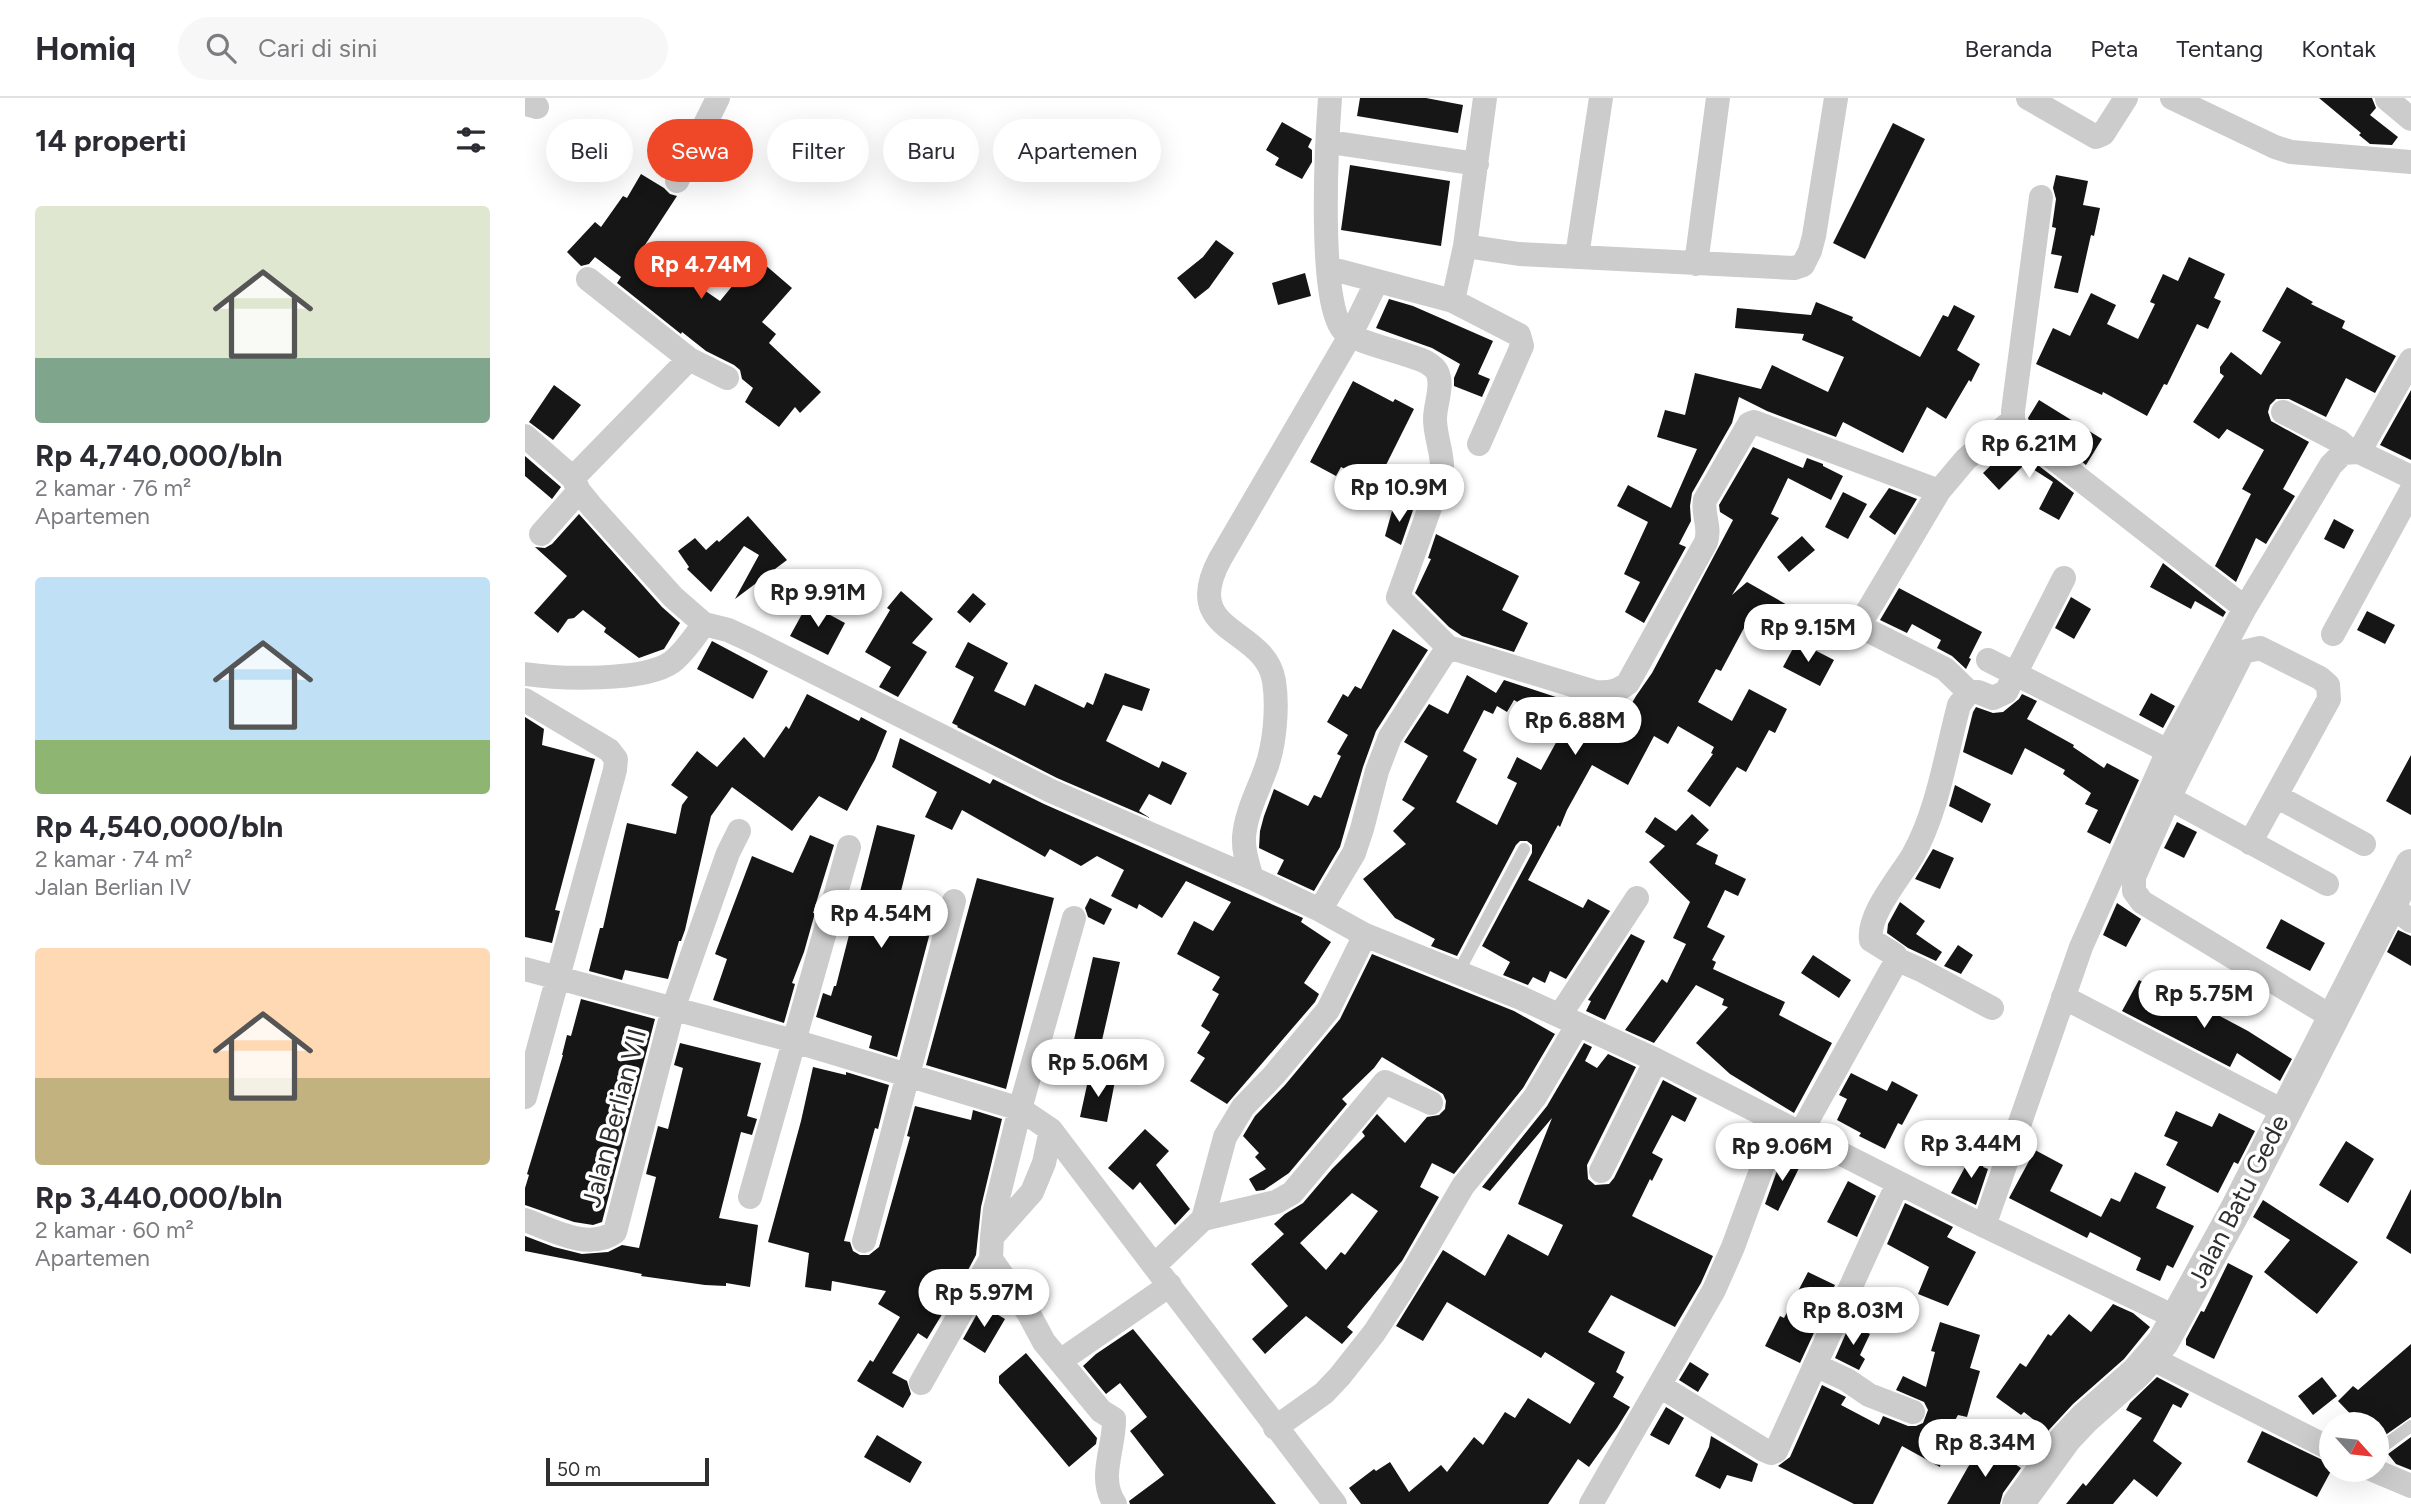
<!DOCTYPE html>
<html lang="id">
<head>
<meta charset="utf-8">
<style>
	body { margin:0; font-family:Figtree,sans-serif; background:#f7f7f7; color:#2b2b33; height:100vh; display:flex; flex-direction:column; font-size:26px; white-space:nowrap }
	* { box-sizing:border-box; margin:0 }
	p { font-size:23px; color:#7c7c81 }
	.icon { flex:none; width:38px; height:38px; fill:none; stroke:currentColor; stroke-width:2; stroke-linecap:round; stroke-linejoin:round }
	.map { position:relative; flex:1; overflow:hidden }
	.drawer { display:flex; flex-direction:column; background:#fff; width:525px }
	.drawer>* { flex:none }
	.hud { position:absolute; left:21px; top:21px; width:665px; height:63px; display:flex; gap:14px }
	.needle { width:46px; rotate:117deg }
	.controls { position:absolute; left:1794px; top:1314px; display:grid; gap:14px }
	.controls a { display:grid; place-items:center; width:70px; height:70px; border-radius:50%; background:#fff; box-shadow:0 7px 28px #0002; font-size:35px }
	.scale { position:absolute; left:21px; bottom:18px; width:163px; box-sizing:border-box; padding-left:7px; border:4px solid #2f2f2f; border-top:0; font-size:19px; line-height:24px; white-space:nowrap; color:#2f2f2f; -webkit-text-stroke:5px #fff; paint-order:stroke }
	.price { position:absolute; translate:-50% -60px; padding:0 16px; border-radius:24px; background:#fff; color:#222; font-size:23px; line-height:46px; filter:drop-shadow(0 2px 4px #0008) }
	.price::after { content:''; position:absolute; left:50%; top:42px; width:21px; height:16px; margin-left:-10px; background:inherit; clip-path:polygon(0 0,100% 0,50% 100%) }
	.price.on { background:#ee4828; color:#fff }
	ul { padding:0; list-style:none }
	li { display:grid; align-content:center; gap:14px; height:371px; padding:0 35px }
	li span { display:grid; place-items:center; height:217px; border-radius:7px; color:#555 }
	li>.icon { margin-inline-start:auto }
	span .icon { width:126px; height:126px; fill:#fffc; stroke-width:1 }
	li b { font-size:30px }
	h2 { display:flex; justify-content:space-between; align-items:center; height:84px; padding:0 35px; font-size:30px }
	.pill { padding:0 24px; border-radius:32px; background:#fff; box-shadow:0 7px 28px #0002; font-size:24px; line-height:63px }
	.pill.on { background:#ee4828; color:#fff }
	header { display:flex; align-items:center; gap:42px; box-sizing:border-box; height:98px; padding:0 35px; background:#fff; border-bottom:2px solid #e1e1e2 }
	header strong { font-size:33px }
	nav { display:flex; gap:38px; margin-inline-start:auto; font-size:24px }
	.search { width:490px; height:63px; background:#f7f7f7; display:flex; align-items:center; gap:18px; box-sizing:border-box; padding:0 24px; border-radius:38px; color:#7c7c81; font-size:26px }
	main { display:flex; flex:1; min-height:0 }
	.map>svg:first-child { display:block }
</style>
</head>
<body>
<header>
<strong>Homiq</strong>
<div class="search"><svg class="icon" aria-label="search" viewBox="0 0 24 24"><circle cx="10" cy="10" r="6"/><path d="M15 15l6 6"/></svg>Cari di sini</div>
<nav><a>Beranda</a><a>Peta</a><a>Tentang</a><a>Kontak</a></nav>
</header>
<main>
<section class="drawer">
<h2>14 properti<svg class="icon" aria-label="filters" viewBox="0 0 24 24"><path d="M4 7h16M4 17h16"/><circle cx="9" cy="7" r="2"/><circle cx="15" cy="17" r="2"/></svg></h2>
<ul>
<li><span style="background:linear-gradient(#dfe7d0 70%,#7fa58c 0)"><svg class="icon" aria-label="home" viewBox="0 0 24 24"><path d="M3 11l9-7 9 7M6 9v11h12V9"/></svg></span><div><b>Rp 4,740,000/bln</b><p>2 kamar · 76 m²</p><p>Apartemen</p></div></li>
<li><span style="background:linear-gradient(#bfe0f5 75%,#8fb573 0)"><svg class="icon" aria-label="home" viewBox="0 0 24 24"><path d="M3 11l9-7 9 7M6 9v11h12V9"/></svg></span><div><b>Rp 4,540,000/bln</b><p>2 kamar · 74 m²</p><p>Jalan Berlian IV</p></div></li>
<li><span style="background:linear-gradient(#ffd9b3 60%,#c2b280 0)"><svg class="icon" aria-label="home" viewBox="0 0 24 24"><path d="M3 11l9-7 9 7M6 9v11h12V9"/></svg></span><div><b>Rp 3,440,000/bln</b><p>2 kamar · 60 m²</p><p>Apartemen</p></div></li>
</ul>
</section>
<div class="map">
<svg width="1886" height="1406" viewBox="0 0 1886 1406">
	<rect width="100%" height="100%" fill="#fff"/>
	<path fill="#161616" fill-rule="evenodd" d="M835,0H901L938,7L933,35L832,18Z
		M1794,0H1847L1851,10L1845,17L1873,39L1867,47L1845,46L1834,37L1836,35Z
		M757,24L787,41L783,49L787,52V64L777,81L750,67L754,60L741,52Z
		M1368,25L1400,41L1340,161L1308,145Z
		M825,67L925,83L916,148L816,132Z
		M116,76L139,90L145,96L152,98L118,150L195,203L231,159L267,190L237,224L251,236L244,245L296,294L275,315L270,309L254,329L220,304L228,290L217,281L215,272L209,267L181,253L157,234L156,236L92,185L96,179L70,159L64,166L56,168L42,154L70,124L76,129L98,98L102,100Z
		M1531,77L1563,83L1558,107L1575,110L1569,138L1566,137L1553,195L1529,190L1537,158L1526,156L1531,130L1527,129L1531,101L1528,90Z
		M691,142L709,155L684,190L670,201L652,180L678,159Z
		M1664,159L1700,176L1689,200L1696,203L1683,231L1672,226L1642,287L1639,286L1622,318L1578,294L1577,297L1511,266L1528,230L1545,238L1566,195L1591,207L1582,226L1613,241L1630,206L1625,204L1638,176L1653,183Z
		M780,175L786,198L753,207L747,185Z
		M1762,189L1788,204L1786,206L1820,223L1817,230L1871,258L1850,295L1821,280L1801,319L1764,301H1751L1745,307L1743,314L1746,323L1784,344L1758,391L1770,398L1741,446L1731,440L1711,484L1690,468L1726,396L1717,391L1739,352L1702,331L1694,341L1668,324L1699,278L1695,275V269L1706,254L1736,277L1756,244L1737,233Z
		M864,201L888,208L968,243L953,276L965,281L957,299L929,288V280L935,266L907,250L851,230Z
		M1291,204L1328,219L1327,222L1395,259L1418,217L1423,219L1429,207L1450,218L1432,252L1455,266L1446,284L1444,282L1421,321L1402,309L1378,355L1318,324L1311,339L1242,313L1214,299L1207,325L1167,395L1165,408L1166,423L1154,446L1161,449L1119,525L1100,514L1115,484L1099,476L1123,424L1092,408L1103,387L1146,410L1172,351L1132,339L1140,312L1160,317L1170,275L1236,291L1247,267L1303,294L1319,259L1277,242L1279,236L1210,230L1212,210L1286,217Z
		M828,283L868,304L870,301L889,311L851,387L816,369L811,378L785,364Z
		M29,287L56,307L28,342L4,324Z
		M1886,292V362L1855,347Z
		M1514,302L1577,341L1561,367L1504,323L1503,320Z
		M1487,347L1549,395L1534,422L1514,411L1528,384L1500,366L1474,392L1458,375Z
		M1228,349L1278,370L1282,360L1298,366V368L1318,378L1306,402L1263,380L1246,416L1254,420L1207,497L1222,484L1264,508V515L1255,531L1227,515L1196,573L1191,571L1173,604L1207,623L1224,591L1262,611L1250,635L1244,632L1221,674L1212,669L1185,709L1162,693L1188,656L1186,655L1189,649L1153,628L1143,646L1129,638L1103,687L1067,667L1042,712L1035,729L1033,727L1003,782L1058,810L1063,801L1085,813L1041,881L1025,873L1020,885L1008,879L1003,887L978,877L985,864L957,848L1007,755V747L1002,743H995L991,747L932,858L906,848L910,841L870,820L838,781L881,746L868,733L890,710L877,702L903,658L879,644L904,606L923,616L942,577L971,595L979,582L1052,606L1072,609L1097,622L1111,598L1127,575L1208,422L1195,414L1194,407ZM989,602L1039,630L1016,672L992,659L982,680L992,685L972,727L931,704L952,661L938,653L959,612L968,616L972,608L982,614Z
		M0,358L36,389L27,401L0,378Z
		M1364,390L1392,401L1370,437L1344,419Z
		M1318,394L1342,406L1323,441L1300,429Z
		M869,406L888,412L876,447L860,438Z
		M54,416L137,509L155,525L139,551L114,560L79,534L81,530L58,512L49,520L43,521L33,535L9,515L42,478L10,449L20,450L27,446Z
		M223,418L262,462L210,501L234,457L219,448L186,494L162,471L164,469L153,453L170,440L181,452L192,442L194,444Z
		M1809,421L1829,432L1819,451L1799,441Z
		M911,436L994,478L977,512L1003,525L989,554L937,538L924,529L890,495L906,461L903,460Z
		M1277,438L1290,452L1264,474L1252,459Z
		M1638,465L1701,514L1698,519L1670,503L1666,511L1625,489Z
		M1374,490L1457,534L1444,560L1446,561L1441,571L1427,558L1412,550L1416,542L1387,526L1382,535L1355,522Z
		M376,493L408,521L387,545L402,554L373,599L354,589L366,569L340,554L365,512L362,510Z
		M448,495L461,506L445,525L432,514Z
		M1546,499L1566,511L1549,541L1530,530Z
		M283,505L320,525L303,557L265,538Z
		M1842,513L1870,527L1860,546L1832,532Z
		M868,531L903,552L851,633L838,669L815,749L789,793L752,776L759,762L734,750L735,733L739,718L749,691L783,708L789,697L796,700L816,658L812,656L823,637L802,624L818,596L823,599L830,588L836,591Z
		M187,543L243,573L228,601L172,571Z
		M1272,543L1309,562L1295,588L1258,569Z
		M443,544L483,565L469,593L500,608L510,586L559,610L562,604L568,607L580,575L625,591L617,613L598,607L581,643L634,670L637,663L662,675L646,707L624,696L614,713L625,720L532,680L432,629L433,628L427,625L449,579L430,569Z
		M1626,595L1650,608L1638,630L1614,617Z
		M282,596L334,623L336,619L362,633L350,662L322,713L294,698L267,733L207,689L186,718L160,832L156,843H154L143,881L100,872L97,882L64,873L75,830H78L102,725L151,736L157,707L163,699L146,687L172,653L192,669L219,639L239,660L261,628L264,631Z
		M1497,596L1512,603L1502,621L1549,647L1548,649L1579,670L1582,665L1614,682L1585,746L1562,734L1573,712L1560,706L1566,695L1538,676L1540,672L1500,650L1487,677L1438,654L1448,614L1451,609L1468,615L1478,614L1494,601Z
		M0,619L19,631L17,647L70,661L30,812L35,813L27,845L0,839Z
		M375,640L465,686L468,681L519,706L778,820L776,824L806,844L779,885L794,896L790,904L702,1006L665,983L680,960L672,955L685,934L676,928L694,896L687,892L695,879L652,856L669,823L688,833L706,804L661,783L637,820L614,806L612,811L586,798L599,772L572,758L556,768L525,751L520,759L437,712L427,732L400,719L412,694L367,669Z
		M1886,657V717L1861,703Z
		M1430,687L1466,706L1457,725L1424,708Z
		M1167,716L1184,732L1171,746L1193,757L1190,766L1221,781L1213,798L1200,792L1182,829L1200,838L1187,862L1191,864L1188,871L1260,904L1254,917L1307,945L1269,1015L1205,976L1171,945L1203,909L1197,907L1199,901L1171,887L1129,945L1100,932L1137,881L1142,885L1161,846L1148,840L1165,804L1124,764L1140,748L1120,734L1130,719L1151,733Z
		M1652,724L1672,734L1659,760L1639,750Z
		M352,727L390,737L374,801L411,812L372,959L344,950L347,938L291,919L298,895L306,898L309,888H311Z
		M285,737L309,747L288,815H290L279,854L267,885L270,886L259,925L188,902L202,861L190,856L227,758L268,775Z
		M1408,751L1429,760L1415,791L1390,781Z
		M452,780L529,800L481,991L401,967Z
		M565,800L587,811L579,827L563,819L560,810Z
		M1375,804L1400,823L1391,836L1417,854L1411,863L1383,850L1362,835L1363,826Z
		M1592,805L1616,821L1601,849L1578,837Z
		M1756,821L1800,845L1785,873L1741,850Z
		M1873,832L1886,838V868L1862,854Z
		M1106,836L1120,843L1080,922L1061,913L1066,903L1063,902Z
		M1433,847L1448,857L1436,876L1419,868Z
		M847,856L989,913L1030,936L998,990L929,1076L907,1065L895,1089L914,1099L877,1163L822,1229L828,1234L817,1246L781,1218L740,1256L727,1241L763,1208L726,1166L759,1136L749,1126L760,1116L778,1105L807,1071L840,1038L837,1034L852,1016L880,1045L902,1019L914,1017L920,1011L921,1003L918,996L857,959L849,970L817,1001L822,1006L764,1075L739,1092L731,1093L724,1081L741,1071L730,1059L734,1055L718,1038L730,1018L760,987L815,921ZM827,1095L853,1113L820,1157L816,1154L801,1172L775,1145Z
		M1288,857L1326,882L1314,900L1276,875Z
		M568,859L595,864L572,964L545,959Z
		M1614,882L1657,906L1661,900L1723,933L1767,961L1755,983L1712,955L1705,969L1597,913Z
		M56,901L130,921L77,1124L68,1127L49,1124L0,1107V1090L4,1077L2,1076L38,957H37L42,937L46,938Z
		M155,945L236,965L222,1018L232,1021L227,1037L216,1034L194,1120L233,1127L225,1189L201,1185V1188L180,1187L116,1178L117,1176L0,1153V1138L29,1149L57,1156L83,1154L97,1147L114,1150L131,1079L121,1076L133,1028L143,1031L158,970L149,967Z
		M1059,945L1067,949L1060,963L1072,970L1083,956L1111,969L1062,1067L1063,1081L1070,1087L1084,1086L1089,1080L1138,982L1172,1000L1160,1024L1147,1017L1127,1055L1138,1061L1127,1083L1125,1081L1107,1118L1188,1158L1176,1185L1150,1229L1086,1197L1063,1234L1100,1254L1091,1274L1099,1279L1088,1299L1105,1309L1092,1330L1064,1369L1053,1361L1023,1406H836L824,1390L849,1371L851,1373L865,1364L884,1394L916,1367L922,1374L949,1339L958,1347L980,1314L990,1320L1003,1300L1045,1326L1070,1285L1020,1254L1016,1260L922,1204L898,1243L871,1228L918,1152L960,1178L983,1136L1023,1158L1038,1127L993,1106L1027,1020L965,1093L957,1089L1022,1008Z
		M288,969L321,977V974L364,987L353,1031L350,1030L319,1143L325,1144L328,1153L335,1157H344L354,1149L385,1039L382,1038L390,1008L446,1022L448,1012L477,1021L456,1109L451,1157L442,1174L433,1171L420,1203L424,1205L402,1241L393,1235L367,1275L382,1283L386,1296L378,1310L332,1283L345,1262L348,1264L375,1219L353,1206L361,1193L307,1183L306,1193L280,1189L284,1155L243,1144L276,1023Z
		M1326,975L1362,993L1367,983L1393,997L1377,1027L1373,1025L1360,1051L1334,1038L1336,1035L1312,1022L1322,1001L1314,997Z
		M564,978L590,983L582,1024L555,1019Z
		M1651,1013L1687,1029L1694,1015L1730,1033L1713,1066L1709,1064L1693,1095L1641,1067L1653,1044L1639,1038Z
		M620,1031L644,1053L631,1067L665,1111L650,1127L615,1084L608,1092L583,1070Z
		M1821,1043L1849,1061L1823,1105L1794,1087Z
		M1510,1052L1538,1067L1525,1093L1576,1119L1586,1100L1595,1104L1610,1074L1641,1089L1631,1110L1669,1128L1648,1170L1642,1167L1635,1183L1611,1172L1616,1160L1565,1134L1562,1140L1484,1100Z
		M1447,1056L1460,1063L1458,1069L1463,1071L1451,1107L1426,1095Z
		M1257,1059L1275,1068L1253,1113L1240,1106Z
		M1323,1083L1351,1098L1332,1139L1302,1124Z
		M1886,1091V1156L1861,1140Z
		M1738,1102L1833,1164L1792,1216L1739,1174L1765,1142L1728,1119Z
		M1380,1105L1428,1129L1422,1139L1451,1154L1423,1208L1393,1196L1404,1169L1362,1146Z
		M1703,1165L1728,1178L1689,1261L1661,1247V1241L1676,1213L1679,1214Z
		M1283,1174L1310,1187L1297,1212L1299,1213L1275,1265L1240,1248L1255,1218L1259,1220Z
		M1588,1206L1608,1215L1625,1229L1599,1261L1548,1306L1523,1333L1499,1314L1496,1317L1471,1299L1495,1265L1501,1269L1523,1236L1526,1238L1544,1216L1566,1234Z
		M457,1207L480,1221L460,1255L438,1241Z
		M1415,1224L1455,1237L1445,1270L1455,1273L1442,1319L1433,1317L1421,1338L1415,1369L1377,1348L1348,1406H1329L1253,1368L1265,1359L1297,1287L1321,1299L1316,1307L1354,1327L1358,1318L1383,1328H1391L1398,1325L1403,1312L1399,1304L1371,1292L1378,1278L1401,1289L1410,1254L1406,1253Z
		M1325,1226L1345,1236L1335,1257L1340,1261L1334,1272L1310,1260Z
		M608,1231L708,1353L751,1406H605L604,1403L639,1377L605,1333L622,1319L595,1285L581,1296L558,1268L571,1256Z
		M1886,1246V1319L1852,1343V1326H1835L1813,1303L1828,1288L1833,1292Z
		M501,1255L572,1340L571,1346L544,1369L474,1285V1278Z
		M1165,1264L1184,1276L1173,1294L1154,1282Z
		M1632,1279L1664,1296L1656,1310L1648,1306L1628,1343L1657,1365L1632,1399L1609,1381L1588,1406H1541L1558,1385L1561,1388L1617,1320L1601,1312L1605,1305Z
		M1797,1279L1812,1298L1788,1317L1773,1298Z
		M1141,1309L1159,1320L1144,1347L1125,1337Z
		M1737,1333L1806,1366V1373L1792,1399L1722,1364Z
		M352,1337L397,1364L385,1385L339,1359Z
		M1186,1338L1233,1366L1227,1384L1202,1377L1195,1391L1170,1378L1184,1349Z
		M1886,1339V1372L1871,1366L1863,1356Z
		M1459,1346L1496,1370L1478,1395L1475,1406H1422L1443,1369Z"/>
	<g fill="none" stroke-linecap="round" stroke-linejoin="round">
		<path stroke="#ccc" stroke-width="12" d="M933,875L999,751
			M1852,1353L1886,1328"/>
		<path stroke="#ccc" stroke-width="24" d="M805,0C802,40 792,210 820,234C833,245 882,255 901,264C906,267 911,270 913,276C918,289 910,307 910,321C910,340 919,357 917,376L873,499L923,549L1070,594C1084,595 1092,594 1103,585L1181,444C1186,429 1177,416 1180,402L1224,326L1229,324L1414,393
			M1503,0L1571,39L1578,36L1601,0
			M1647,0L1750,49L1766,54L1886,64
			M1862,1L1886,21
			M0,6L12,9
			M818,46L952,66
			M152,83L193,0
			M1516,99L1488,313V322L1492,332L1720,510
			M940,148L994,156L1269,170L1278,167L1285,153L1289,138L1311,0
			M1052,158L1076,0
			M1171,166L1193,0
			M815,173L928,203L994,237L997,248L954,346
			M63,181L164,261L202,280
			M928,203L940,148L960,0
			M1758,314L1814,343L1825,353
			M0,338L48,380L54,393L67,409L148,499L179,526L203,532L227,543L526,693L727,780L795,812L840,837L996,900L1131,962L1447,1122L1652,1220
			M1834,354L1886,262
			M48,380L164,261
			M16,436L54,393
			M1808,536L1886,393
			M1463,562L1643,653
			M0,576C34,581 119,584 147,564C160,554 169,539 179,526
			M1444,594L1420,571L1340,531L1337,527L1338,521L1414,393L1441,361L1488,322
			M0,602L84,652L91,661L90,672L0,999
			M1751,698L1839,746
			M1644,700L1802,786
			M1725,745L1804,601L1803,587L1795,580L1735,550L1718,554L1644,700L1609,779V793L1617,804L1807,919
			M727,780C723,767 718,753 719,739C721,715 732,695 740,673C750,648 753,609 749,583C740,528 654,537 695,461L825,238L852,183
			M1865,807L1886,823
			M795,812L829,755L837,731L852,673L865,639L923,549
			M1371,861L1396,872L1467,910
			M0,871L269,943L495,1011L526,1032L810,1406
			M1538,899L1760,1014
			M1035,917L1112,800
			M1275,1036L1369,867L1370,857L1346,842C1342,817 1375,779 1388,757C1413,712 1421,656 1434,607L1444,594H1453L1468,600L1481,594L1539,480
			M1076,1073L1131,962
			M225,1099L324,749
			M678,1121L751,1104L767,1095L860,984L906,1005
			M0,1122C27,1132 64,1153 90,1134L148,911L203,755L214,733
			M1459,1128L1556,849L1643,653L1720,510L1806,367L1818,355L1834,354L1886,379
			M467,1139L470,1112L495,1011L549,820
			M339,1143L429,803
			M466,1161L504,1216L519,1244L576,1313L589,1321C590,1349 572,1380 590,1406
			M630,1167L678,1121L700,1039L718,1009L749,977L803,912L840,837
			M1626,1260L1806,1351
			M535,1263L645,1187
			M1290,1267L1322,1282L1344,1297L1388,1314
			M396,1285L466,1161L467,1139L507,1094L519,1065L526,1032
			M1135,1288L1239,1352L1246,1355L1251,1353L1373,1085
			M750,1330L799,1295L815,1278L849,1235L877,1192L938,1088L1010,999L1053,926
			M1848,1372L1886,1388
			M1066,1406L1189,1192L1208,1149L1253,1026"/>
		<path stroke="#ccc" stroke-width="32" d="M1493,1406L1541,1340L1560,1320L1612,1274L1638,1244L1710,1113L1886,767"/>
	</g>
	<g text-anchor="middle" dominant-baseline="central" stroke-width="7" stroke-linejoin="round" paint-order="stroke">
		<g font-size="26" fill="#2f2f2f" stroke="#fff">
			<text transform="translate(89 1020) rotate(-75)">Jalan Berlian VII</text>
			<text transform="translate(1713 1103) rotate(-63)">Jalan Batu Gede</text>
		</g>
	</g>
</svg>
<div class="controls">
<a><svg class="needle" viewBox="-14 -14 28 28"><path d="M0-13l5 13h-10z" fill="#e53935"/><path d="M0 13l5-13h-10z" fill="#7c7c81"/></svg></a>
</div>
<div class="scale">50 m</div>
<b class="price on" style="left:176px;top:203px">Rp 4.74M</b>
<b class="price" style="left:1504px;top:382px">Rp 6.21M</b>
<b class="price" style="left:874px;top:426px">Rp 10.9M</b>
<b class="price" style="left:293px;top:531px">Rp 9.91M</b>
<b class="price" style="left:1283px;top:566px">Rp 9.15M</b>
<b class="price" style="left:1050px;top:659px">Rp 6.88M</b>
<b class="price" style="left:356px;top:852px">Rp 4.54M</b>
<b class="price" style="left:1679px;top:932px">Rp 5.75M</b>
<b class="price" style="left:573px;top:1001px">Rp 5.06M</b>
<b class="price" style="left:1446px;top:1082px">Rp 3.44M</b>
<b class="price" style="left:1257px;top:1085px">Rp 9.06M</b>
<b class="price" style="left:459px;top:1231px">Rp 5.97M</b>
<b class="price" style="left:1328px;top:1249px">Rp 8.03M</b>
<b class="price" style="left:1460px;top:1381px">Rp 8.34M</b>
<div class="hud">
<a class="pill">Beli</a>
<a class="pill on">Sewa</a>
<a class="pill">Filter</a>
<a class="pill">Baru</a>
<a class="pill">Apartemen</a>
</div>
</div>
</main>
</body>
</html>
